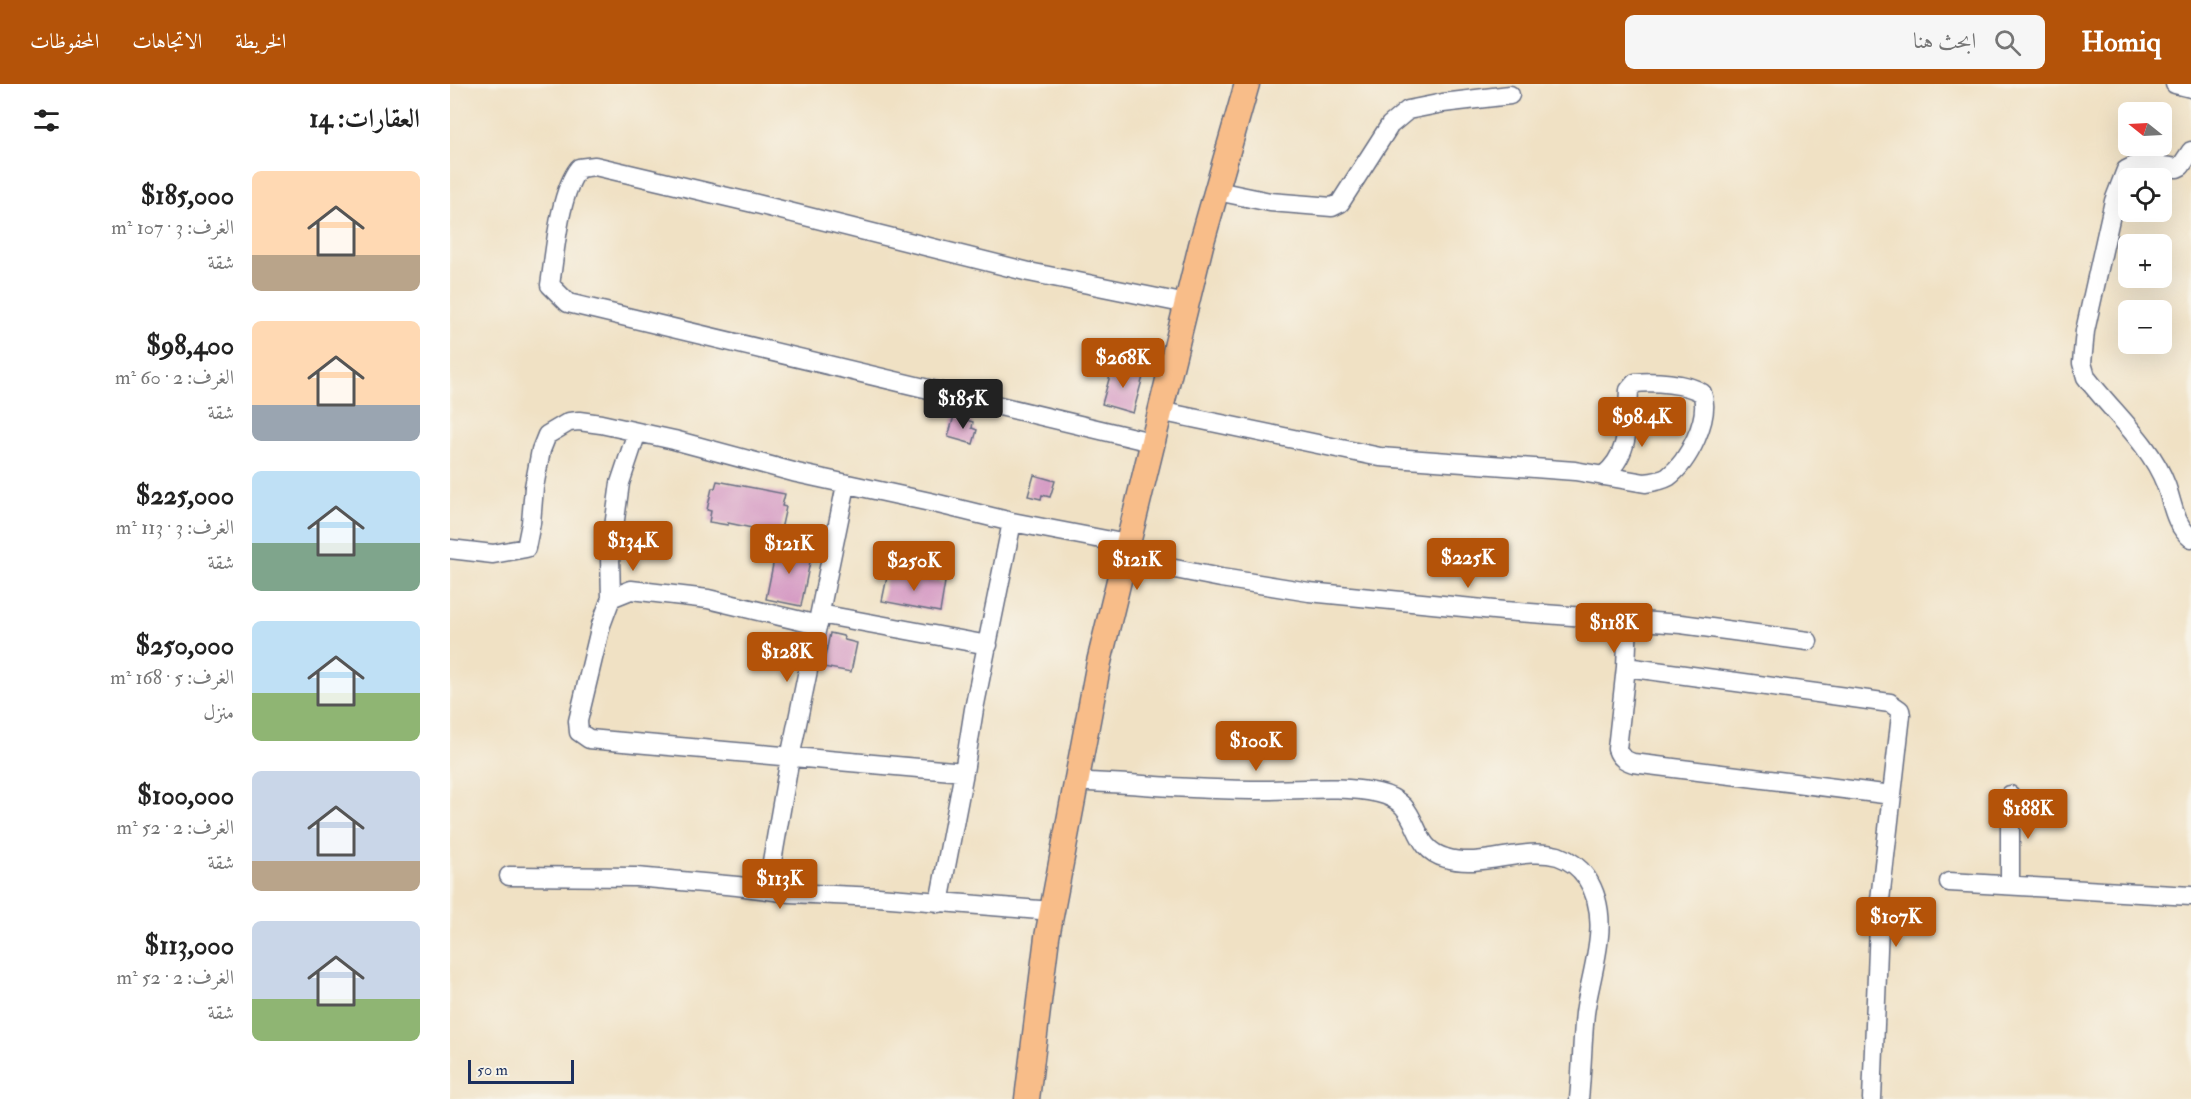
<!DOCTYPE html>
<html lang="ar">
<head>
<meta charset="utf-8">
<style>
	body { margin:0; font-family:"IM FELL Double Pica",Amiri,serif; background:#f6f6f6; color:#222; direction:rtl; height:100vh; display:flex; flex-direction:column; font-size:22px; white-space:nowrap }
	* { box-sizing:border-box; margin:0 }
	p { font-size:20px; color:#767676 }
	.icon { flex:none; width:33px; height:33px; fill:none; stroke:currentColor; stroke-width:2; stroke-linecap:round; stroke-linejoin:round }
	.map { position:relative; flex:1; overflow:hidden; direction:ltr }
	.sheet { display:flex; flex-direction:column; background:#fff; width:450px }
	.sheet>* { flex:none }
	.needle { width:39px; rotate:288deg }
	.buttons { position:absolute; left:1668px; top:18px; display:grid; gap:12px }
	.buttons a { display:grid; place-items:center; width:54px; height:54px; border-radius:9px; background:#fff; box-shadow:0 6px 24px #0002; font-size:30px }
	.scale { position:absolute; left:18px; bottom:15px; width:106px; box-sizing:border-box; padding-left:6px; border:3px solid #1b2f5e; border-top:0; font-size:16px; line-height:21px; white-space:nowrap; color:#1b2f5e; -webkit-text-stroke:4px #f7f3e8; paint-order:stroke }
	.price { position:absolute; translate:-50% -51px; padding:0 14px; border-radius:6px; background:#b45309; color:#fff; font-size:20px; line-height:39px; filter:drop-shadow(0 2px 3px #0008) }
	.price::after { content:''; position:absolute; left:50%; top:36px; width:18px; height:14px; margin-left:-9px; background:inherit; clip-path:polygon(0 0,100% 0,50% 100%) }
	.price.selected { background:#222; color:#fff }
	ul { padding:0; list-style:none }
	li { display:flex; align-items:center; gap:18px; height:150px; padding:0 30px }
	li span { display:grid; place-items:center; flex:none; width:168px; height:120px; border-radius:9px; color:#555 }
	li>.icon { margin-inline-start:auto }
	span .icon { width:72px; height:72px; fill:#fffc; stroke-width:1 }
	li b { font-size:26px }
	h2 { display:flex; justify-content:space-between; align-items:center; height:72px; padding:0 30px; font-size:26px }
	header { display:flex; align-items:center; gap:36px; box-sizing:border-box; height:84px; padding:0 30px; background:#b45309; color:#fff }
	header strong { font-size:28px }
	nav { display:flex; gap:33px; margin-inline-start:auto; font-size:21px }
	.search { width:420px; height:54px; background:#f6f6f6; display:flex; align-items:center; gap:15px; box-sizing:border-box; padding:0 21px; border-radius:9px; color:#767676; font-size:22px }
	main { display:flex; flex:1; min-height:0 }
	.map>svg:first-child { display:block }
</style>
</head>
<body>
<header>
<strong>Homiq</strong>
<div class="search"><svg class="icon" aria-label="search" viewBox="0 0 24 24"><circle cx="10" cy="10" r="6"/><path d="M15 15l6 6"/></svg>ابحث هنا</div>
<nav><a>الخريطة</a><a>الاتجاهات</a><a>المحفوظات</a></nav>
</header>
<main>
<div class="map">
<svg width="1741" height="1015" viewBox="0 0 1741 1015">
	<rect width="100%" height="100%" fill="#f7f3e8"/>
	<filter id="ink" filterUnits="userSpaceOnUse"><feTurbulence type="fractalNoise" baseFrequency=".0167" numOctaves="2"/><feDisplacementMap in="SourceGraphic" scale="12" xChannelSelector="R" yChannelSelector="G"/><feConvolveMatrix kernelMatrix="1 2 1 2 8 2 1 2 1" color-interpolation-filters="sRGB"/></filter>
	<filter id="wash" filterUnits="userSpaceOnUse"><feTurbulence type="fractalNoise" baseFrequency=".008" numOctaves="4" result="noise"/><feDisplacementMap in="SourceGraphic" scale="24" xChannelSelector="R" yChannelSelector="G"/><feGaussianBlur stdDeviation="1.35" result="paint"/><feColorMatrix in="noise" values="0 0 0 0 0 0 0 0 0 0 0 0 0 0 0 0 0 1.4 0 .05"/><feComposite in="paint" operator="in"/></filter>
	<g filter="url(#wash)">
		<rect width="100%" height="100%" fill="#f0e1c4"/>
		<g id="blocks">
			<path fill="#d497c2" d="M663,281L694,289L683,329L652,320Z
				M504,332L523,338L522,344L527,346L523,360L498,353Z
				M584,391L605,397L600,413L592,411L591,415L578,412Z
				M267,397L335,410L332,422L336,423L330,450L278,439V441L259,438L261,427L257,426L262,404H265Z
				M327,461L362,468L351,522L316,515Z
				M438,488L495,498L490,528L432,517Z
				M380,549L393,552L395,556L407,559L401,588L373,583Z"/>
		</g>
	</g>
	<g filter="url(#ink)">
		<use href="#blocks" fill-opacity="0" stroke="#666d82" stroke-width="1.5"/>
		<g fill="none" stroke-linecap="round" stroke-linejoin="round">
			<defs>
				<path id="minor" d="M1725,0L1741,4
					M1741,67L1731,82L1727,84L1690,79L1676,86L1664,117L1635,247L1632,279L1636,293C1662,328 1700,359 1716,401C1723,420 1724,440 1741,454
					M767,107L820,118L882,123L890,119L940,41L958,26L993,19L1060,11
					M709,327L930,373L1125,387L1195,399C1203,398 1211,397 1218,393C1238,378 1261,334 1252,309C1237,299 1203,297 1185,299L1179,306C1177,339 1181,370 1153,392
					M701,358L118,219L100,201C105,169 109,109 129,84L145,82L303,119L579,188L737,220
					M0,465L43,470L76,464L81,439L84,403L91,366L97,351L119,338L129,337L151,340L224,356L347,389L480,418L562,438L677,460
					M674,475L771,494L859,508L1054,527L1231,540L1358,557
					M161,514L160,472L170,399L187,348
					M370,530L538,561
					M368,541L258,515L181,506L161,514L151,541L128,637L129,648L139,655L514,688
					M1176,583L1178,537
					M625,697C648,699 670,699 693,701C734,704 774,706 815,706C852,706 891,701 928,709C975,719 956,763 996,774C1032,785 1072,762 1108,772C1119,776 1130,784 1136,793C1164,835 1141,884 1135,929C1132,958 1132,986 1129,1015
					M59,792L186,793L287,802L340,809L428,813L602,827
					M1499,798L1741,812
					M1560,801V711
					M317,806L340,674L396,401
					M489,819L514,688L524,625L562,438
					M1422,1015L1430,816L1451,631L1450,626L1440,619L1176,583L1167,665C1170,674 1175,676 1183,679L1442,711"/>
				<path id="major" d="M577,1015L597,853L649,578L751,161L797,0"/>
			</defs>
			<use href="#minor" stroke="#666d82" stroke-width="21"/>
			<use href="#major" stroke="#666d82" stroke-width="27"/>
			<use href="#minor" stroke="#fff" stroke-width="18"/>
			<use href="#major" stroke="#f8bd89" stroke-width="24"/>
		</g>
	</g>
</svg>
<div class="buttons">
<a><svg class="needle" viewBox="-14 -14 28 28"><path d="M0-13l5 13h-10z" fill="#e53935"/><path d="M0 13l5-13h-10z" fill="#767676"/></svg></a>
<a><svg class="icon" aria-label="locate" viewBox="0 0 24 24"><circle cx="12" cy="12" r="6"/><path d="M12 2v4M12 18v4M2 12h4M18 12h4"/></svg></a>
<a>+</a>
<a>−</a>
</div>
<div class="scale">50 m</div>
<b class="price" style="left:673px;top:305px">$268K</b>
<b class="price selected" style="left:513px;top:346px">$185K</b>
<b class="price" style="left:1192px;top:364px">$98.4K</b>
<b class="price" style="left:183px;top:488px">$134K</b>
<b class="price" style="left:339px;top:491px">$121K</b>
<b class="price" style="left:1018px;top:505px">$225K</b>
<b class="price" style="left:687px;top:507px">$121K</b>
<b class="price" style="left:464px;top:508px">$250K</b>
<b class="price" style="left:1164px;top:570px">$118K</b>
<b class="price" style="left:337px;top:599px">$128K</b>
<b class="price" style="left:806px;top:688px">$100K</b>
<b class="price" style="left:1578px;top:756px">$188K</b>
<b class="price" style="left:330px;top:826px">$113K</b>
<b class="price" style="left:1446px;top:864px">$107K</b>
</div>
<section class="sheet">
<h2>العقارات: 14<svg class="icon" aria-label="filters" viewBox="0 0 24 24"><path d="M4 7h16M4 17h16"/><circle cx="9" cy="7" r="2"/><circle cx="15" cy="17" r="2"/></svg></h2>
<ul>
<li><span style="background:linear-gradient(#ffd9b3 70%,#b9a48a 0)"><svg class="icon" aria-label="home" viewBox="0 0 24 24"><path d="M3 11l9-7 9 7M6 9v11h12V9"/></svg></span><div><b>$185,000</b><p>الغرف: 3 · 107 m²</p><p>شقة</p></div></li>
<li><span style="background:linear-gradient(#ffd9b3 70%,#9aa5b1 0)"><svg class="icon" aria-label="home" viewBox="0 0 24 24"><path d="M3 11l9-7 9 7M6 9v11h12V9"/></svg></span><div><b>$98,400</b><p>الغرف: 2 · 60 m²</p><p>شقة</p></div></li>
<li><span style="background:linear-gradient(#bfe0f5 60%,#7fa58c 0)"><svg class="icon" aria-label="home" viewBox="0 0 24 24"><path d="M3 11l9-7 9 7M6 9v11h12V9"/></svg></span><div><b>$225,000</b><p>الغرف: 3 · 113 m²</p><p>شقة</p></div></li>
<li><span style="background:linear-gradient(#bfe0f5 60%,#8fb573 0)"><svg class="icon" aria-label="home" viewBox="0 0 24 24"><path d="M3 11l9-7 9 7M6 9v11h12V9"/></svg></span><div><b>$250,000</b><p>الغرف: 5 · 168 m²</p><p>منزل</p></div></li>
<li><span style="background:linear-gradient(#c9d6e8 75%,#b9a48a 0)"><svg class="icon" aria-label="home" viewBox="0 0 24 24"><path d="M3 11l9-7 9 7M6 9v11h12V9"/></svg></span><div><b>$100,000</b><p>الغرف: 2 · 52 m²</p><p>شقة</p></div></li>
<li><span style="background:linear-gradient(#c9d6e8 65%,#8fb573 0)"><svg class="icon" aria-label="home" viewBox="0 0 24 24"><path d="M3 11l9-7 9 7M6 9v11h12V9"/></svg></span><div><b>$113,000</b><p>الغرف: 2 · 52 m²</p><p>شقة</p></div></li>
</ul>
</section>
</main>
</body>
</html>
